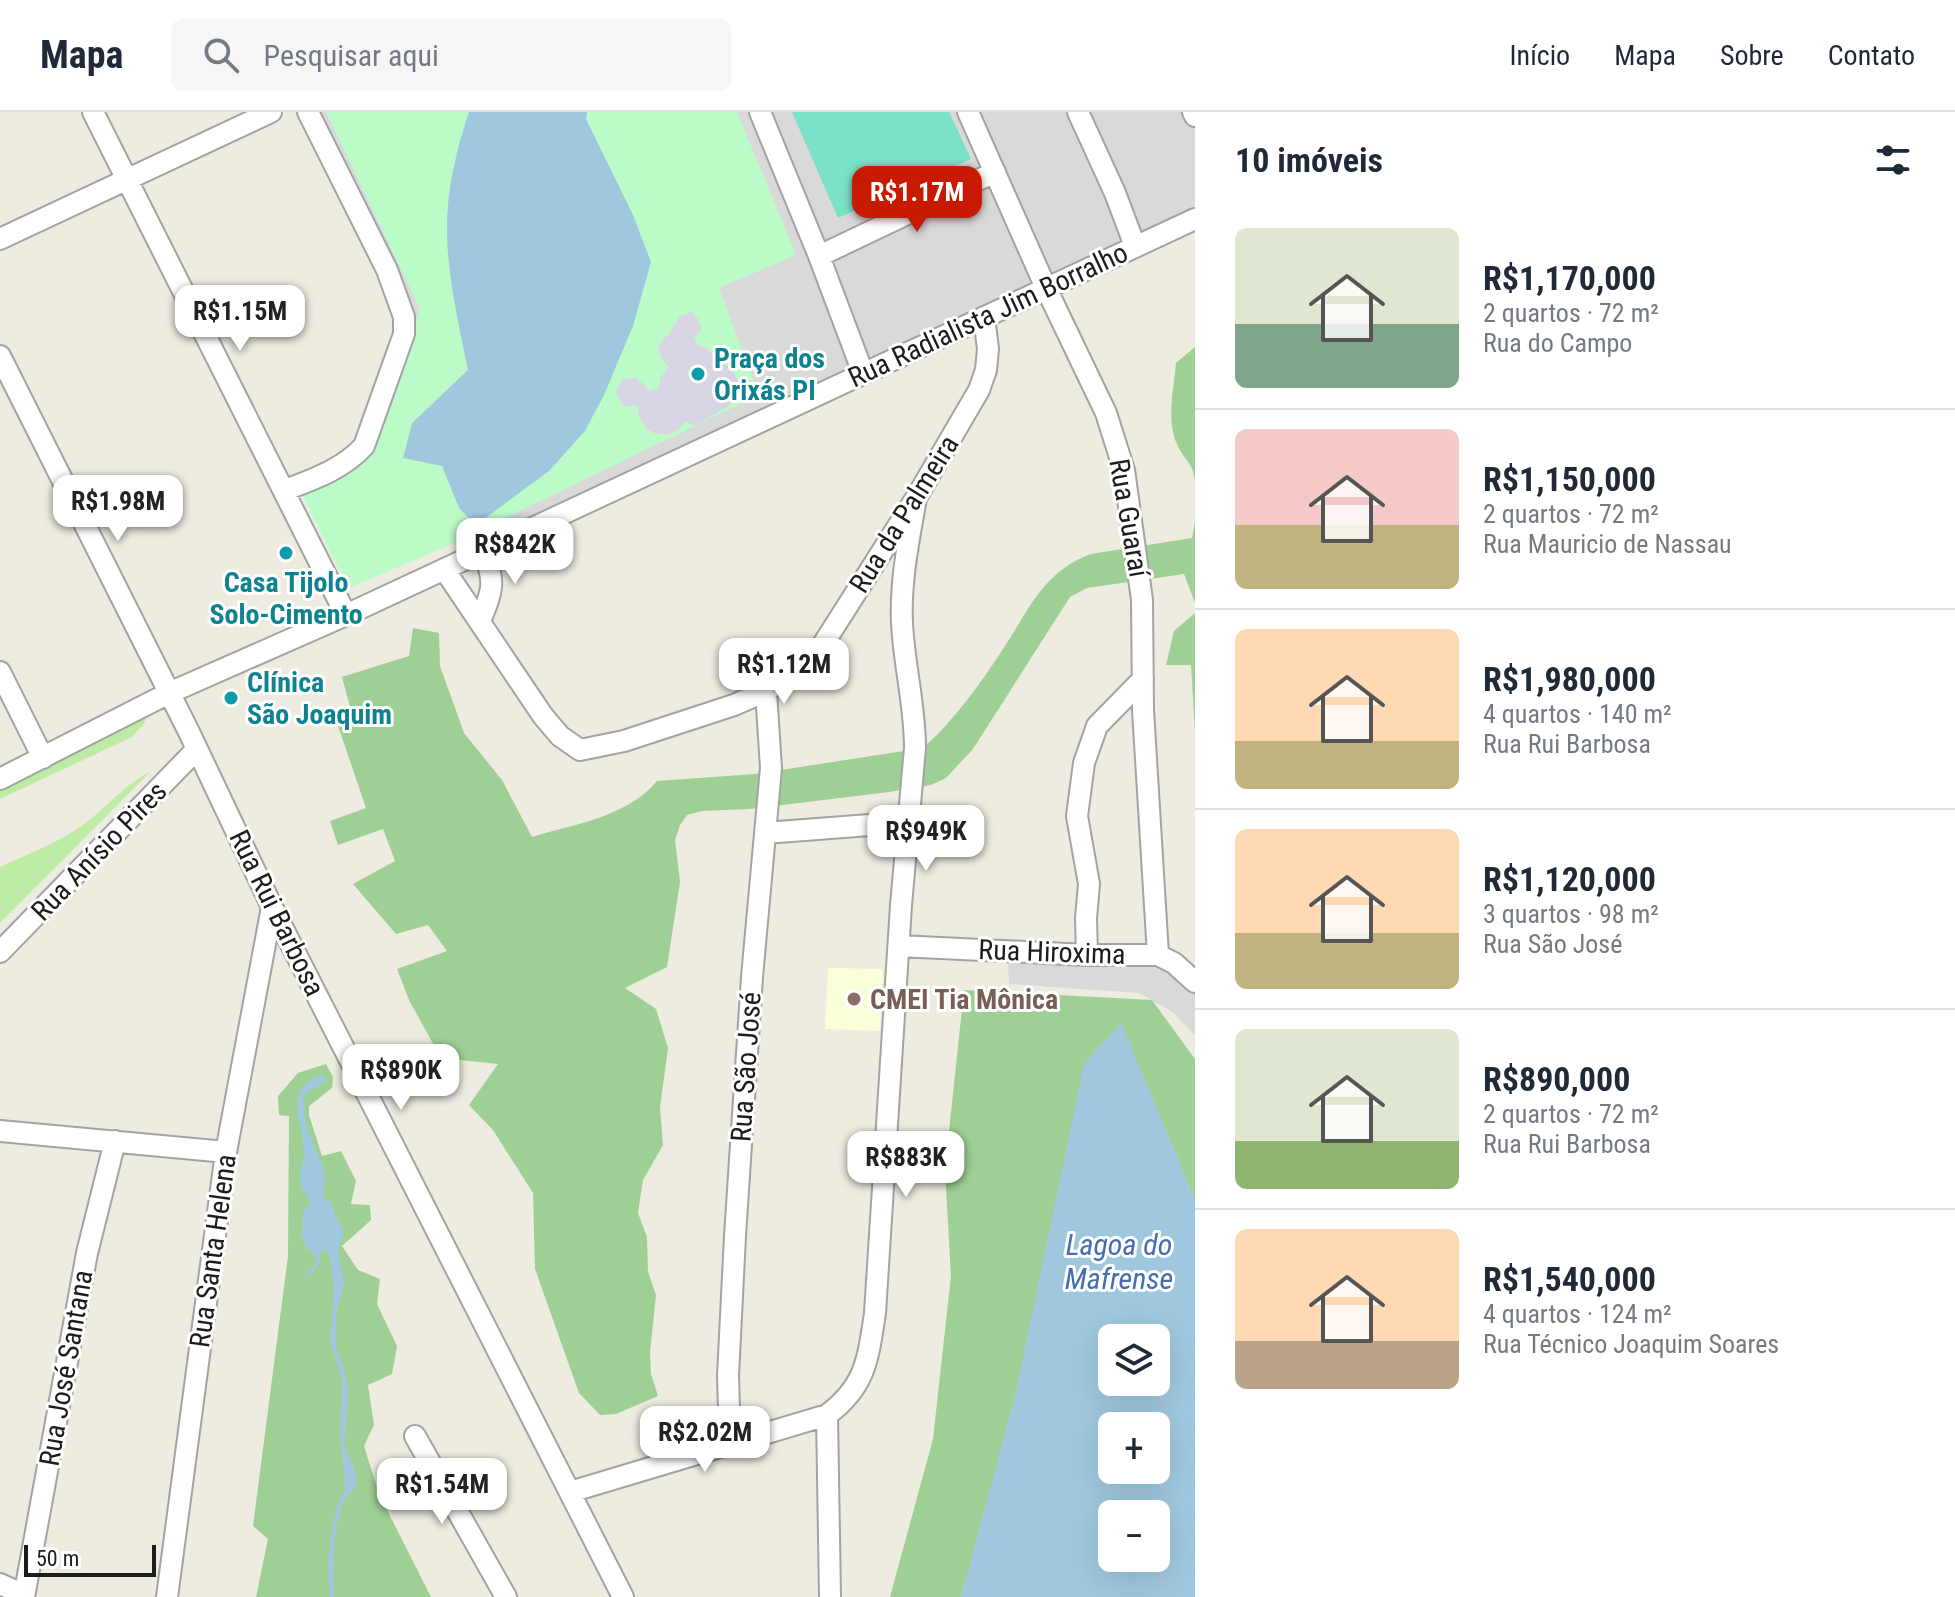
<!DOCTYPE html>
<html lang="pt">
<head>
<meta charset="utf-8">
<style>
	body { margin:0; font-family:"Roboto Condensed",sans-serif; background:#f6f6f7; color:#1f2937; height:100vh; display:flex; flex-direction:column; font-size:30px; white-space:nowrap }
	* { box-sizing:border-box; margin:0 }
	p { font-size:26px; color:#747a83 }
	.icon { flex:none; width:44px; height:44px; fill:none; stroke:currentColor; stroke-width:2; stroke-linecap:round; stroke-linejoin:round }
	.map { position:relative; flex:1; overflow:hidden }
	.sheet { display:flex; flex-direction:column; background:#fff; width:760px }
	.sheet>* { flex:none }
	.controls { position:absolute; left:1098px; top:1212px; display:grid; gap:16px }
	.controls a { display:grid; place-items:center; width:72px; height:72px; border-radius:12px; background:#fff; box-shadow:0 8px 32px #0002; font-size:40px }
	.scale { position:absolute; left:24px; bottom:20px; width:132px; box-sizing:border-box; padding-left:8px; border:4px solid #1c1c1c; border-top:0; font-size:22px; line-height:28px; white-space:nowrap; color:#1c1c1c; -webkit-text-stroke:6px #fff; paint-order:stroke }
	.price { position:absolute; translate:-50% -68px; padding:0 18px; border-radius:16px; background:#fff; color:#222; font-size:26px; line-height:52px; filter:drop-shadow(0 2px 4px #0008) }
	.price::after { content:''; position:absolute; left:50%; top:48px; width:24px; height:18px; margin-left:-12px; background:inherit; clip-path:polygon(0 0,100% 0,50% 100%) }
	.price.selected { background:#c81a00; color:#fff }
	ul { padding:0; list-style:none }
	li { display:flex; align-items:center; gap:24px; height:200px; padding:0 40px }
	li+li { border-top:2px solid #e0e1e3 }
	li span { display:grid; place-items:center; flex:none; width:224px; height:160px; border-radius:12px; color:#555 }
	li>.icon { margin-inline-start:auto }
	span .icon { width:96px; height:96px; fill:#fffc; stroke-width:1 }
	li b { font-size:34px }
	h2 { display:flex; justify-content:space-between; align-items:center; height:96px; padding:0 40px; font-size:34px }
	header { display:flex; align-items:center; gap:48px; box-sizing:border-box; height:112px; padding:0 40px; background:#fff; border-bottom:2px solid #e0e1e3 }
	header strong { font-size:38px }
	nav { display:flex; gap:44px; margin-inline-start:auto; font-size:28px }
	.search { width:560px; height:72px; background:#f6f6f7; display:flex; align-items:center; gap:20px; box-sizing:border-box; padding:0 28px; border-radius:12px; color:#747a83; font-size:30px }
	main { display:flex; flex:1; min-height:0 }
	.map>svg:first-child { display:block }
</style>
</head>
<body>
<header>
<strong>Mapa</strong>
<div class="search"><svg class="icon" aria-label="search" viewBox="0 0 24 24"><circle cx="10" cy="10" r="6"/><path d="M15 15l6 6"/></svg>Pesquisar aqui</div>
<nav><a>Início</a><a>Mapa</a><a>Sobre</a><a>Contato</a></nav>
</header>
<main>
<div class="map">
<svg width="1195" height="1485" viewBox="0 0 1195 1485">
	<rect width="100%" height="100%" fill="#eeebe1"/>
	<path fill="#dad9d9" d="M303,0H1192L1195,5V105L499,430Z
		M1180,850L1195,862V924L1173,900L1139,881L1009,872L1008,852Z"/>
	<path fill="#faffd9" d="M828,856L883,857L880,919L825,917Z"/>
	<path fill="#beeba4" d="M153,591L143,613L132,625L0,687V669Z
		M150,660L0,811V755C27,742 56,732 80,715C105,698 123,673 150,660Z"/>
	<path fill="#9ecf94" d="M1195,235V371C1194,350 1184,349 1177,332C1166,309 1174,275 1176,251Z
		M1195,410V491L1184,462L1087,476L1070,485L973,637L946,666L931,673L889,680L749,697L702,699L687,703L680,713L675,728L680,770L667,855L625,876L656,897L668,936L660,995L663,1033L643,1068L638,1101L647,1125L648,1160L656,1183L650,1240L651,1262L658,1284L616,1302L600,1303L579,1281L535,1157L533,1081L493,1018L469,993L498,952L441,946L409,888L397,857L447,839L428,813L396,822L353,772L395,749L383,717L338,733L330,709L366,696L335,605L351,598L342,565L409,544L413,516L439,521L440,554L464,621L502,668L532,725C575,712 627,705 657,669L755,662L923,636C951,612 981,571 1001,540C1028,500 1042,460 1091,442L1192,426Z
		M1195,501V620L1191,553H1166L1174,519Z
		M964,878L1152,888L1195,947V1088L1120,911L961,1485H890L933,1327L951,1164L945,1057Z
		M326,952L333,965L332,976L309,994V1003L322,1044L341,1039L356,1069L351,1092L370,1093L371,1108L342,1134L358,1158L380,1167L377,1192L397,1234L392,1262L368,1273L374,1313L364,1334L379,1382L431,1485H256L268,1427L253,1414L288,1144L289,1004L279,1003L278,984L298,961Z"/>
	<path fill="#bbfbc8" fill-rule="evenodd" d="M326,0H469C456,39 446,81 447,122C448,167 459,214 468,258L412,311L403,346L442,353L459,396L476,412L505,389L651,151L633,103L586,7L587,0H737L796,143L719,176L759,283L441,437L348,476L300,379C320,370 345,362 363,350C382,336 410,226 420,197ZM698,206L701,218L694,226L697,233L708,236L705,307L694,313L685,310L678,318L638,304V294H625L617,284L622,269L631,266L643,272L649,279L659,276L661,265L670,255L663,227L671,220L674,212Z"/>
	<path fill="#7be1c7" d="M792,0H949L971,47L838,106Z"/>
	<path fill="#d7d5e4" d="M692,200L700,212L701,217L694,226L697,232L720,245L749,281L700,311L694,313L685,310L678,318L667,323L653,321L646,316L638,303V294H625L617,284V277L622,268L631,266H637L649,279L659,276L661,265L669,255L662,247L658,234L671,220L680,204Z"/>
	<path fill="#9fc8de" fill-rule="evenodd" d="M469,0H587L586,7L633,103L651,150L633,214L604,283L585,319L549,359L476,413L459,396L442,354L403,346L412,311L468,258C459,214 448,167 447,122C446,81 456,39 469,0Z
		M1121,911L1195,1088V1485H961L1016,1279L1084,952ZM1156,1226V1270H1112V1226ZM1156,1314V1358H1112V1314ZM1156,1402V1446H1112V1402Z
		M323,962L326,969L307,980L303,988L306,1013L325,1061L324,1087L331,1090L335,1104L344,1120L338,1138L344,1172L336,1202V1235L347,1267L348,1295L344,1333L354,1356L357,1372C353,1380 345,1385 342,1393C332,1422 333,1455 334,1485H330L328,1452L331,1421L337,1394L345,1379V1370L340,1325L342,1268L330,1229L334,1179L330,1146L325,1137L320,1141C320,1154 317,1160 304,1165L316,1151L315,1142L306,1136L302,1122L303,1099L310,1093C309,1083 302,1078 300,1070C298,1060 305,1049 304,1038C302,1007 281,978 323,962Z"/>
	<g fill="none" stroke-linecap="round" stroke-linejoin="round">
		<defs>
			<path id="minor" d="M93,0L346,503
				M760,0L819,144L863,261
				M968,0L1046,176L1106,301L1124,358L1142,488L1143,598L1158,843
				M1078,0L1115,81L1135,134
				M1193,0L1195,4
				M0,127L271,0
				M819,144L995,60
				M0,244L189,620L272,795L623,1485
				M285,378C314,367 343,357 364,334L404,222V205L387,158L308,0
				M444,457L543,604L560,624L580,638L624,629L734,593L766,579L801,554L822,534L916,386L979,278L986,258L988,237L984,205
				M480,509C492,480 497,469 482,439
				M0,560L43,646
				M0,667L169,581L346,503L1195,107
				M765,721L909,710
				M899,834L1087,843H1158L1174,851L1195,870
				M0,840L197,637
				M1087,843L1086,806L1089,772L1077,704L1084,651L1097,614L1143,567
				M0,1019L226,1040
				M827,1303L830,1485
				M415,1324L506,1485
				M730,1331L728,1264L735,1124L752,865L771,656L766,579
				M570,1380L827,1303C866,1274 868,1247 875,1201L901,793L915,636C915,593 904,553 902,511C900,469 909,427 916,386
				M0,1472L24,1483
				M24,1485L87,1141L115,1029
				M167,1485L226,1040L272,795"/>
		</defs>
		<use href="#minor" stroke="#a3a3a3" stroke-width="24"/>
		<use href="#minor" stroke="#fff" stroke-width="20"/>
	</g>
	<g fill="#0f9aa8" stroke="#fff" stroke-width="3">
		<circle cx="698" cy="262" r="8"/>
		<circle cx="286" cy="441" r="8"/>
		<circle cx="231" cy="586" r="8"/>
	</g>
	<circle fill="#8d6e63" stroke="#fff" stroke-width="3" cx="854" cy="887" r="8"/>
	<g text-anchor="middle" dominant-baseline="central" stroke-width="6" stroke-linejoin="round" paint-order="stroke">
		<g font-size="28" fill="#1c1c1c" stroke="#fff">
			<text transform="translate(988 203) rotate(-25)">Rua Radialista Jim Borralho</text>
			<text transform="translate(904 402) rotate(-58)">Rua da Palmeira</text>
			<text transform="translate(1129 406) rotate(80)">Rua Guaraí</text>
			<text transform="translate(99 739) rotate(-46)">Rua Anísio Pires</text>
			<text transform="translate(277 801) rotate(64)">Rua Rui Barbosa</text>
			<text transform="translate(1052 840) rotate(2)">Rua Hiroxima</text>
			<text transform="translate(746 955) rotate(-86)">Rua São José</text>
			<text transform="translate(213 1139) rotate(-82)">Rua Santa Helena</text>
			<text transform="translate(66 1256) rotate(-80)">Rua José Santana</text>
		</g>
		<g font-size="28" font-weight="bold" fill="#0d838f" stroke="#fff" text-anchor="start">
			<text x="714" y="246">Praça dos<tspan x="714" dy="32">Orixás PI</tspan></text>
			<text x="286" y="470" text-anchor="middle">Casa Tijolo<tspan x="286" dy="32">Solo-Cimento</tspan></text>
			<text x="247" y="570">Clínica<tspan x="247" dy="32">São Joaquim</tspan></text>
		</g>
		<g font-size="28" font-weight="bold" fill="#785e54" stroke="#fff" text-anchor="start">
			<text x="870" y="887">CMEI Tia Mônica</text>
		</g>
		<g font-size="30" font-style="italic" fill="#456daf" stroke="#fff">
			<text x="1119" y="1132">Lagoa do<tspan x="1119" dy="34">Mafrense</tspan></text>
		</g>
	</g>
</svg>
<div class="controls">
<a><svg class="icon" aria-label="layers" viewBox="0 0 24 24"><path d="M12 4l9 5-9 5-9-5zM3 14l9 5 9-5"/></svg></a>
<a>+</a>
<a>−</a>
</div>
<div class="scale">50 m</div>
<b class="price selected" style="left:917px;top:122px">R$1.17M</b>
<b class="price" style="left:240px;top:241px">R$1.15M</b>
<b class="price" style="left:118px;top:431px">R$1.98M</b>
<b class="price" style="left:515px;top:474px">R$842K</b>
<b class="price" style="left:784px;top:594px">R$1.12M</b>
<b class="price" style="left:926px;top:761px">R$949K</b>
<b class="price" style="left:401px;top:1000px">R$890K</b>
<b class="price" style="left:906px;top:1087px">R$883K</b>
<b class="price" style="left:705px;top:1362px">R$2.02M</b>
<b class="price" style="left:442px;top:1414px">R$1.54M</b>
</div>
<section class="sheet">
<h2>10 imóveis<svg class="icon" aria-label="filters" viewBox="0 0 24 24"><path d="M4 7h16M4 17h16"/><circle cx="9" cy="7" r="2"/><circle cx="15" cy="17" r="2"/></svg></h2>
<ul>
<li><span style="background:linear-gradient(#dfe7d0 60%,#7fa58c 0)"><svg class="icon" aria-label="home" viewBox="0 0 24 24"><path d="M3 11l9-7 9 7M6 9v11h12V9"/></svg></span><div><b>R$1,170,000</b><p>2 quartos · 72 m²</p><p>Rua do Campo</p></div></li>
<li><span style="background:linear-gradient(#f6c9c9 60%,#c2b280 0)"><svg class="icon" aria-label="home" viewBox="0 0 24 24"><path d="M3 11l9-7 9 7M6 9v11h12V9"/></svg></span><div><b>R$1,150,000</b><p>2 quartos · 72 m²</p><p>Rua Mauricio de Nassau</p></div></li>
<li><span style="background:linear-gradient(#ffd9b3 70%,#c2b280 0)"><svg class="icon" aria-label="home" viewBox="0 0 24 24"><path d="M3 11l9-7 9 7M6 9v11h12V9"/></svg></span><div><b>R$1,980,000</b><p>4 quartos · 140 m²</p><p>Rua Rui Barbosa</p></div></li>
<li><span style="background:linear-gradient(#ffd9b3 65%,#c2b280 0)"><svg class="icon" aria-label="home" viewBox="0 0 24 24"><path d="M3 11l9-7 9 7M6 9v11h12V9"/></svg></span><div><b>R$1,120,000</b><p>3 quartos · 98 m²</p><p>Rua São José</p></div></li>
<li><span style="background:linear-gradient(#dfe7d0 70%,#8fb573 0)"><svg class="icon" aria-label="home" viewBox="0 0 24 24"><path d="M3 11l9-7 9 7M6 9v11h12V9"/></svg></span><div><b>R$890,000</b><p>2 quartos · 72 m²</p><p>Rua Rui Barbosa</p></div></li>
<li><span style="background:linear-gradient(#ffd9b3 70%,#b9a48a 0)"><svg class="icon" aria-label="home" viewBox="0 0 24 24"><path d="M3 11l9-7 9 7M6 9v11h12V9"/></svg></span><div><b>R$1,540,000</b><p>4 quartos · 124 m²</p><p>Rua Técnico Joaquim Soares</p></div></li>
</ul>
</section>
</main>
</body>
</html>
